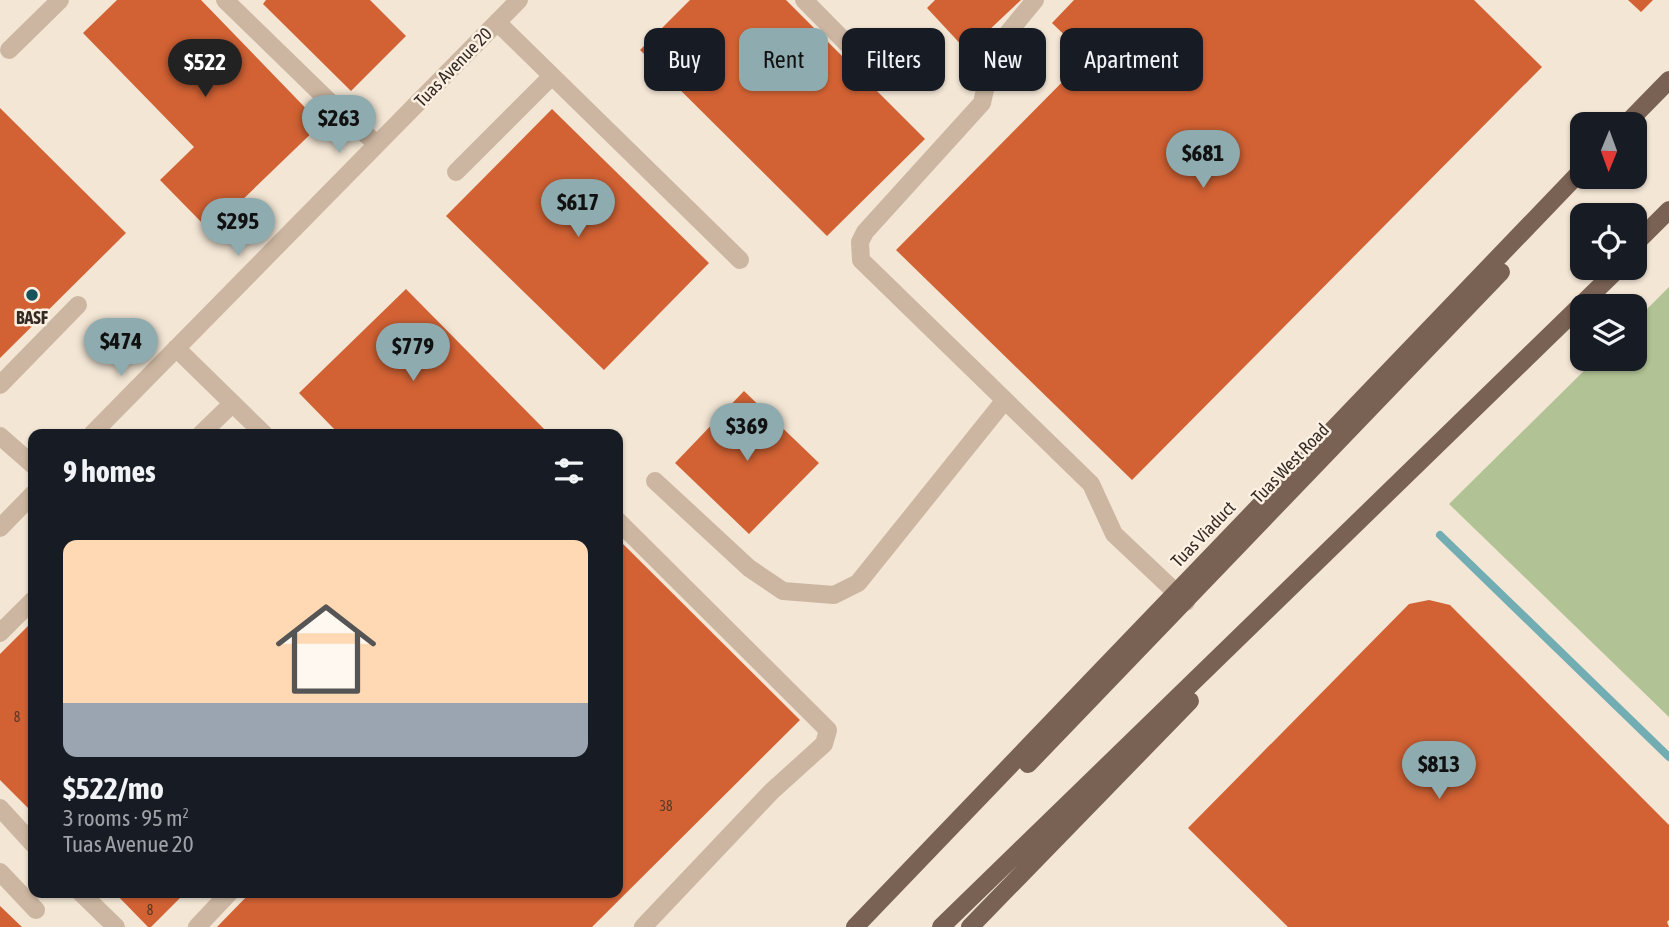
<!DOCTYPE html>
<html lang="en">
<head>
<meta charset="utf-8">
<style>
	body { margin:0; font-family:"Asap Condensed",sans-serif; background:#242831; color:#f1f3f6; height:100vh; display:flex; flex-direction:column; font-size:26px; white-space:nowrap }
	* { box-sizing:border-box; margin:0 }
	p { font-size:23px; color:#9ea1a6 }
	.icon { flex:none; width:38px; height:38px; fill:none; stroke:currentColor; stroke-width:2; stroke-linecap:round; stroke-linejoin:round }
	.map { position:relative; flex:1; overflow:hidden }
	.side { position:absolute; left:28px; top:429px; width:595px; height:469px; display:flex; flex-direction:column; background:#171b24; border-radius:14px; box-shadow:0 2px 5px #0004 }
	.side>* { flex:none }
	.top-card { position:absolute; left:644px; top:28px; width:665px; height:63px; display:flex; gap:14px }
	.needle { width:46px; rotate:181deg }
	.tools { position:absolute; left:1570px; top:112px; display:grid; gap:14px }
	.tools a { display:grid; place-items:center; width:77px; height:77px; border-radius:14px; background:#171b24; box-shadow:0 2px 5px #0004; font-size:35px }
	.price { position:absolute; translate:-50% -60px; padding:0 16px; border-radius:24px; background:#8eabb0; color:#111; font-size:23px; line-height:46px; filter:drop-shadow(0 2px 4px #0008) }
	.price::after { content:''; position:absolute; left:50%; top:42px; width:21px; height:16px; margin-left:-10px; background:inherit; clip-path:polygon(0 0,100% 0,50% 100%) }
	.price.selected { background:#222; color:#fff }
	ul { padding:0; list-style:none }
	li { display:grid; align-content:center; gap:14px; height:371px; padding:0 35px }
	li+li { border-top:2px solid #363941 }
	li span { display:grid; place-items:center; height:217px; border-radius:14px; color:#555 }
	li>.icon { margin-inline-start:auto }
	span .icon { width:126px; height:126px; fill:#fffc; stroke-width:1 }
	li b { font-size:30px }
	h2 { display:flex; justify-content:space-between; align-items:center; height:84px; padding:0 35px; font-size:30px }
	.chip { padding:0 24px; border-radius:14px; background:#171b24; box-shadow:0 2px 5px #0004; font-size:24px; line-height:63px }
	.chip.selected { background:#8eabb0; color:#111 }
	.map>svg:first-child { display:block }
</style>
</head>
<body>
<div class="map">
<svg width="1669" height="927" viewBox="0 0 1669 927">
	<rect width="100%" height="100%" fill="#f3e6d5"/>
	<path fill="#b1c394" d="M1669,287V717L1449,504L1596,359H1634L1635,321Z"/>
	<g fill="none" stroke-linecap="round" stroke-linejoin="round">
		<path stroke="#72adb3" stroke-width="8" d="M1440,535L1669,757"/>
	</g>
	<path fill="#d26234" d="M117,0H201L321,124L210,231L160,180L194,147L83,33Z
		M266,0H370L406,36L351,91L263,4Z
		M690,0H786L925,139L827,236L640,50Z
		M935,0H1021L967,51L927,8Z
		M1074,0H1474L1542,67L1132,480L896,250L1087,57L1052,23Z
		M1628,0H1653L1641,12Z
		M0,108L126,233L0,358Z
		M552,109L709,263L604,370L446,216Z
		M406,289L549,434H339L299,393Z
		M744,391L819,463L749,534L675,463Z
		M618,539L800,720L592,927H217L251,892H618Z
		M1429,600L1450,605L1669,825V920L1667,922L1669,927H1288L1188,828L1409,604Z
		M33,621V813L0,780V654Z
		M114,892H186L151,927H148Z
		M0,906L22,927H0Z"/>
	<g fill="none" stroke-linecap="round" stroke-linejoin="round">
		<path stroke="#ccb6a1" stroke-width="18" d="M225,0L341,113L377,144
			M804,0L868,65
			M1035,0L994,50L982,103L865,232L860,242L861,260L1091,484L1114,534L1186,602
			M497,22L740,260
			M9,50L60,0
			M456,172L552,76
			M176,348L264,434
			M0,385L78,305
			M92,434L519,0
			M201,434L232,404
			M0,436L33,465
			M655,481L749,568L783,591L834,595L858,583L1005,400
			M618,521L828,730L824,744L772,791L643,927
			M0,528L33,494
			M0,633L33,600
			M0,808L33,844
			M0,872L36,910
			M80,892L116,927
			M197,927L230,892"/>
		<path stroke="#796254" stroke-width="18" d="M1626,124L1669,80
			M1634,245L1669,210
			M1028,764L1501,272
			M855,927L1582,170
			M941,927L1619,268
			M970,927L1190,701"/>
	</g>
	<circle fill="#16535a" stroke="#fbf0e2" stroke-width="2.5" cx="32" cy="295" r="7"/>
	<g text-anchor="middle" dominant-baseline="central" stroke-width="5" stroke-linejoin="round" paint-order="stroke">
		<g font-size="14" fill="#5c3828">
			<text x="17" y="717">8</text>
			<text x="666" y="806">38</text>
			<text x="150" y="910">8</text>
		</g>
		<g font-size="18" fill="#352a24" stroke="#fbf0e2">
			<text transform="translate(453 67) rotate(-46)">Tuas Avenue 20</text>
			<text transform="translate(1290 463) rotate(-46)">Tuas West Road</text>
			<text transform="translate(1203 534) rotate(-46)">Tuas Viaduct</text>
		</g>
		<g font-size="18" font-weight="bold" fill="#352a24" stroke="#fbf0e2">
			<text x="32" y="317">BASF</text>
		</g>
	</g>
</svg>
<div class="tools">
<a><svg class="needle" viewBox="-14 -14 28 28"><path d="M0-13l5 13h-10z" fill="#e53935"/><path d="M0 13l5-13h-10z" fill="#9ea1a6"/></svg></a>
<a><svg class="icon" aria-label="locate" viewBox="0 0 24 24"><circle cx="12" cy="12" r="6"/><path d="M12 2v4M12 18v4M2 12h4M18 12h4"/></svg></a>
<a><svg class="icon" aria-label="layers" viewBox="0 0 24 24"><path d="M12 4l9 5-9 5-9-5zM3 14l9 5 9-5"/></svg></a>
</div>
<b class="price selected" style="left:205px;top:99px">$522</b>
<b class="price" style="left:339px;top:155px">$263</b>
<b class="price" style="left:1203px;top:190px">$681</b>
<b class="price" style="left:578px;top:239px">$617</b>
<b class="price" style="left:238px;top:258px">$295</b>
<b class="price" style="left:121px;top:378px">$474</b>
<b class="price" style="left:413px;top:383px">$779</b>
<b class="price" style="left:747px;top:463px">$369</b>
<b class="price" style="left:1439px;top:801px">$813</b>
<div class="top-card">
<a class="chip">Buy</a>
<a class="chip selected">Rent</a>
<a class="chip">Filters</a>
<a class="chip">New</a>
<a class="chip">Apartment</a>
</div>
<section class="side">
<h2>9 homes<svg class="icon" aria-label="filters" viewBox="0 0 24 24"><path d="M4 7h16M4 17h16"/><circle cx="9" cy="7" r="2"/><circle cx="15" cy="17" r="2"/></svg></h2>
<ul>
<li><span style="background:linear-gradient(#ffd9b3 75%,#9aa5b1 0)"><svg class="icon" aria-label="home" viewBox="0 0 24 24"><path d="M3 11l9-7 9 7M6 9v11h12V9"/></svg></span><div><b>$522/mo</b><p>3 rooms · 95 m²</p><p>Tuas Avenue 20</p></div></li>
</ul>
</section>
</div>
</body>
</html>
